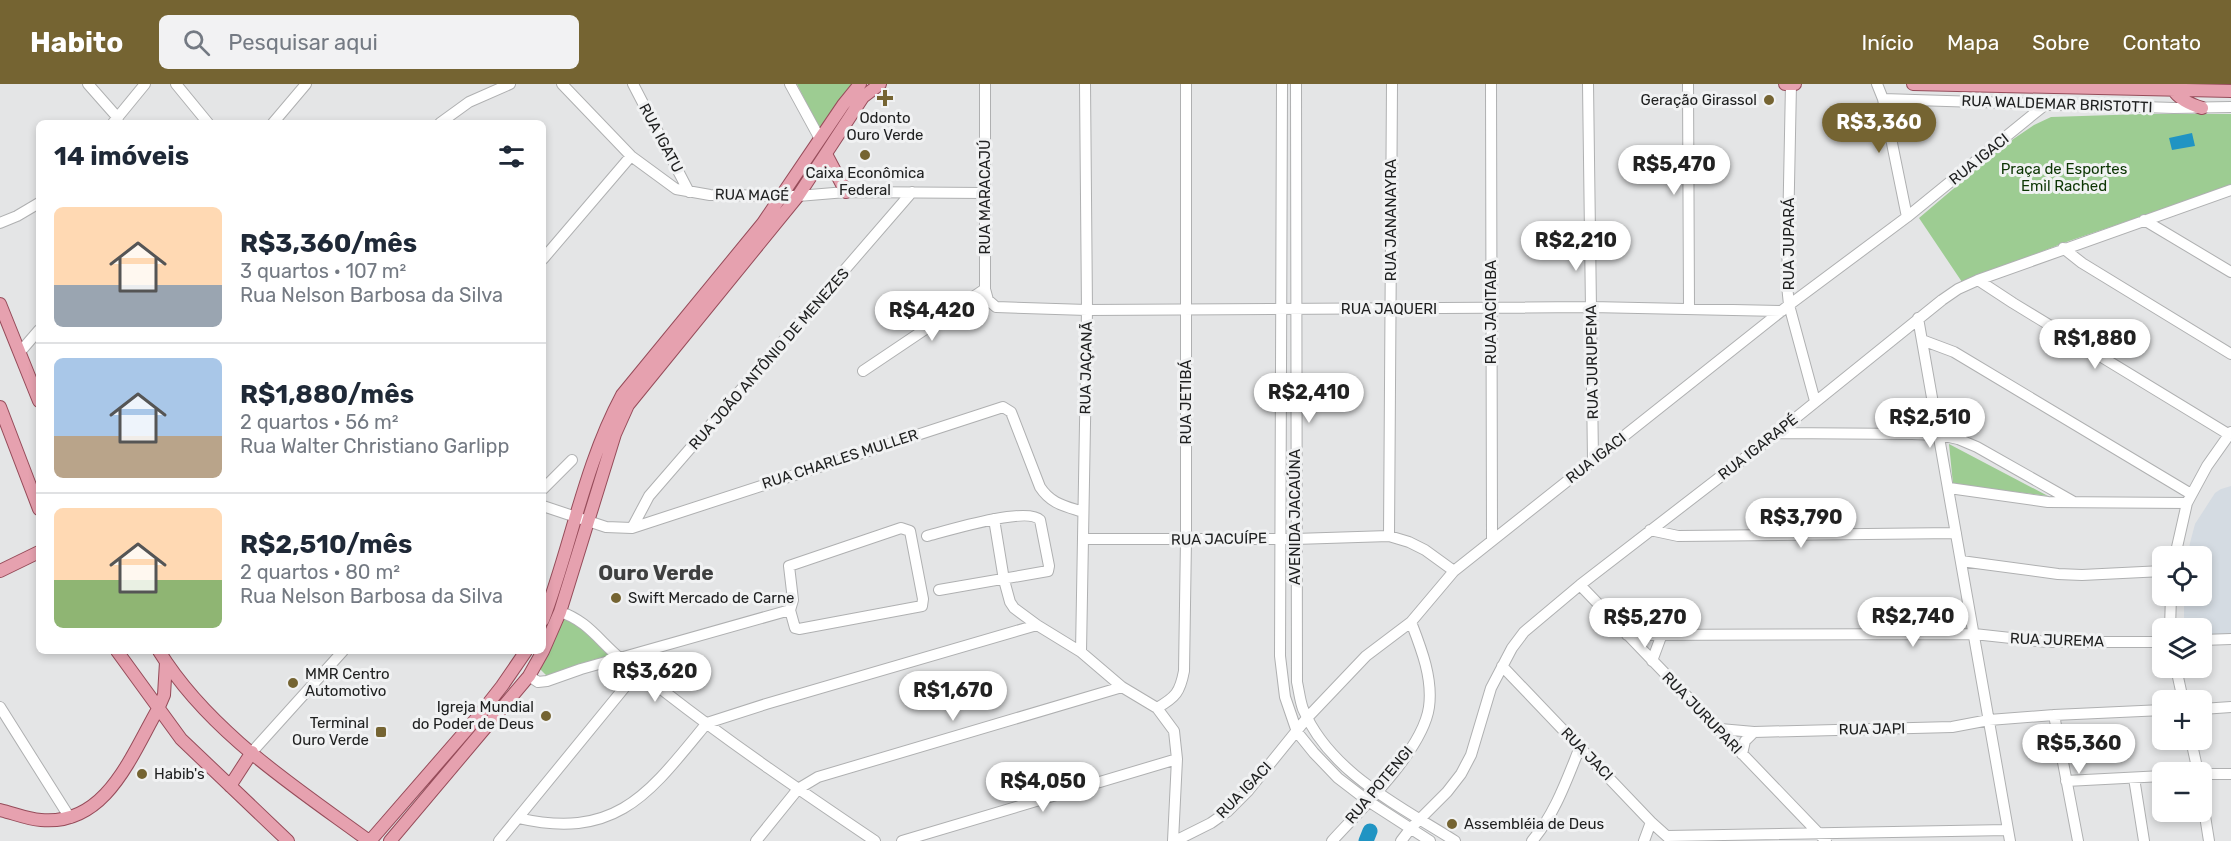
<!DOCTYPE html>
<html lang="pt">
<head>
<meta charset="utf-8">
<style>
	body { margin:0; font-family:Rubik,sans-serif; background:#f2f2f3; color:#1f2937; height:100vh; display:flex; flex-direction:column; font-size:22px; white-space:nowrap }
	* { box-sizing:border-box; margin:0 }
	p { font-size:20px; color:#747a83 }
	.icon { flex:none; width:33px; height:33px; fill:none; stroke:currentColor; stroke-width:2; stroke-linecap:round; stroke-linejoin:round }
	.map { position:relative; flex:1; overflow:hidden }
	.panel { position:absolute; left:36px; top:36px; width:510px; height:534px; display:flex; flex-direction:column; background:#fff; border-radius:9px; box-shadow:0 3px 9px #0003 }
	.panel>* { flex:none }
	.tools { position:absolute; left:2152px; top:462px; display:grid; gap:12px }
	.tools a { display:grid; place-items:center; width:60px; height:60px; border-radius:9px; background:#fff; box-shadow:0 3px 9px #0003; font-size:30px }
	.price { position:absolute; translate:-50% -51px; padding:0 14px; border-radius:21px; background:#fff; color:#222; font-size:20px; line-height:39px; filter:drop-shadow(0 2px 3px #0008) }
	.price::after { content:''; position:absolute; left:50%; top:36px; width:18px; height:14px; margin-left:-9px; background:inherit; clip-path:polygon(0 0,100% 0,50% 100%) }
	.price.current { background:#756432; color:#fff }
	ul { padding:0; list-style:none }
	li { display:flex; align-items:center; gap:18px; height:150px; padding:0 18px }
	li+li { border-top:2px solid #e0e1e3 }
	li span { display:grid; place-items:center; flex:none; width:168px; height:120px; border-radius:9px; color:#555 }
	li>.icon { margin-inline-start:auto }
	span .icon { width:72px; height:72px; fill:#fffc; stroke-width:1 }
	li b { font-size:26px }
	h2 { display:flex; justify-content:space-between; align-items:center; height:72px; padding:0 18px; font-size:26px }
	header { display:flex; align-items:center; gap:36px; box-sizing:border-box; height:84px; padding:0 30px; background:#756432; color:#fff }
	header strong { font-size:28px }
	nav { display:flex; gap:33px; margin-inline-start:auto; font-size:21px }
	.search { width:420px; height:54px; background:#f2f2f3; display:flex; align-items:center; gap:15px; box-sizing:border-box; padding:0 21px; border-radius:9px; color:#747a83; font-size:22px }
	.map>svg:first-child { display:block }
</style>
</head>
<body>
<header>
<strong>Habito</strong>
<div class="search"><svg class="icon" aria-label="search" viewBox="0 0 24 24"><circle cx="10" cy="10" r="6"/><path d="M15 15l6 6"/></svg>Pesquisar aqui</div>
<nav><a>Início</a><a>Mapa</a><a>Sobre</a><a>Contato</a></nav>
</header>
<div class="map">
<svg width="2231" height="757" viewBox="0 0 2231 757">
	<rect width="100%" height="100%" fill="#e4e5e6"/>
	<path fill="#d4dbe2" d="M2231,402V552L2202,554V544H2184V512H2202V472H2188L2190,459L2195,440L2215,409L2221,405Z"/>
	<path fill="#9dcc92" d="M797,0H854L820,47Z
		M2144,30H2231V102L2069,157L1962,198L1919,134L2006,60L2034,41L2051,33Z
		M1949,360L2048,412L1953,400Z
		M561,533L587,546L610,574L553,594L546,591L540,585Z"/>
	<path fill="#2094c3" d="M2192,49L2195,62L2172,66L2169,54Z"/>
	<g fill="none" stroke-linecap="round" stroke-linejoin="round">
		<path stroke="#2094c3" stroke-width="15" d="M1366,757L1370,747"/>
		<defs>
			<path id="minor" d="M88,0L118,34
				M176,0L208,39
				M562,0L631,72L676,105L710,111L798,112L846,108L985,109
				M633,0L689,108
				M790,0L820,55
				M985,0V205L988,216L996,223L1087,226L1591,223L1782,227
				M1282,0L1280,572L1285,613L1297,648L1314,669L1338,694L1368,717L1430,757
				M1296,0L1297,598C1299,607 1300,617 1303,625C1330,689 1400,722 1455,757
				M1491,0L1492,455
				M1588,0L1593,376
				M1688,0L1689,224
				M1791,0L1787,201L1789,221L1815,317
				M1877,0L1883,15L1907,133
				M1883,15L2174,24L2231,23
				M113,39L145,0
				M273,39L306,0
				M440,39L469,18L510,0
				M2144,136L2231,188
				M0,139L17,132L39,119
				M2063,164L2082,179L2231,270
				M543,175L631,72
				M1978,196L2013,219L2228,350
				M1918,234L2010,757
				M1922,256L1954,268L2191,410
				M20,268L39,246
				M863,287L985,205
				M1777,349L1912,350L1940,351L1958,355L1977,363L2074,418
				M1949,404L2048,418L2187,419
				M543,405L572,376
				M543,422L606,443L632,444L1003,323L1011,328L1040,403C1051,420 1065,422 1083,428
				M994,435L1004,496L1010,518L1014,524L1037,541L1081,568L1122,603L1157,624L1174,647L1177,675L1173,757
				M632,444L649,412L912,108
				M901,444L910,447L923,515L922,522L799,545L795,544L790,526L793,516L789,482Z
				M1650,446L1678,452L1956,449
				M927,452C946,447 1027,422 1040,436L1049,482L1048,487L939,506
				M1389,452L1392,0
				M1083,455H1295L1389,452L1409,458L1425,466L1454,487
				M2175,472L2187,419L2207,382L2231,348
				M1961,477L2058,490L2082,491L2163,487
				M1580,501L1826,757
				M560,528C587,536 600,558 621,575C635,586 650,597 665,608C733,661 804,709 875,757
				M2170,544L2171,512
				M1627,551L1974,550L2047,558H2163
				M2202,556L2231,555
				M1081,568L1087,226L1085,0
				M1652,577L1662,550
				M1502,582L1651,738L1671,756
				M2176,584L2183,616
				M529,592L538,598L547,597L581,585L790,526
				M0,623L70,734
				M1157,624C1176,613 1180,608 1184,587L1186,455V0
				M2202,625L2231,623
				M2054,631L2078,757
				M707,639L766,620L1037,541
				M1720,645L1754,648L1952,643L1989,636L2054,631L2163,626
				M2191,656L2198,688
				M252,668L343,567
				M1742,670L1745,657L1754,648
				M2202,690H2231
				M2134,694L2144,757
				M2066,697L2163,692
				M2202,713L2209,757
				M518,734C618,757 650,708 707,639
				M1667,752L2008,746
				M499,757L638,587
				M756,757L798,705L818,693L1122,603
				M902,757L1177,675
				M1175,757L1211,739L1228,727L1248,707L1307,634L1366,572L1411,538L1454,487L1789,221L1907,133L2046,20
				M1332,757C1361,725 1423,666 1429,623C1433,594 1421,564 1411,538
				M1401,757L1411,744L1447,708L1461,690L1471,671L1491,604L1512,564L1524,548L1580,501L1777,349L1942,216L1958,205L1978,196L2231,106
				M1532,757C1555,730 1567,695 1580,663
				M1644,757L1651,738"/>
			<path id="major" d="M1785,0H1795
				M1913,0L2231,7
				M2172,4C2178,15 2190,20 2202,24
				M826,70L846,108
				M0,220L39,317
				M0,323L39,425
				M0,487L39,468
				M543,536C571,462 584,382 622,311L763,139L843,21L860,0
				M117,567L181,655L288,757
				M159,567C209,648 294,702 369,757
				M543,567L560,528L615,350L628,321L798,112L863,13L880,0
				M230,702L252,668
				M0,726C13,729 27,735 41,736C106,742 131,672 158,625L164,611L166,578
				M370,757L476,635L502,602L526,567
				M390,757L529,592L543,567"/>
		</defs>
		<use href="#minor" stroke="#afb0b1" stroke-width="12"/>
		<use href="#major" stroke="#964c5a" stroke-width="14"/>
		<use href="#minor" stroke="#fff" stroke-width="10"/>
		<use href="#major" stroke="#e6a1af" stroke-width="12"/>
	</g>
	<g fill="#756432" stroke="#f1f2f3" stroke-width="2">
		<path d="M882 5h6v6h6v6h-6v6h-6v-6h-6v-6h6z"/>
		<circle cx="1769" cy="16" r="6"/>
		<circle cx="865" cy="71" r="6"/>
		<circle cx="616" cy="514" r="6"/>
		<circle cx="293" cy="599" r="6"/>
		<circle cx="546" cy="632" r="6"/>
		<rect x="375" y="642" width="12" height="12" rx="3"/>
		<circle cx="142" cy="690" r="6"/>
		<circle cx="1452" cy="740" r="6"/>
	</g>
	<g text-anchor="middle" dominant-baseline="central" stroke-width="6" stroke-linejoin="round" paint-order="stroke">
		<g font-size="15" fill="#202121" stroke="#f1f2f3" text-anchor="start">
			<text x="1757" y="16" text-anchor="end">Geração Girassol</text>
			<text x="885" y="34" text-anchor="middle">Odonto<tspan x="885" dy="17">Ouro Verde</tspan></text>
			<text x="865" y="89" text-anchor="middle">Caixa Econômica<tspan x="865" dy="17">Federal</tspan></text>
			<text x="628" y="514">Swift Mercado de Carne</text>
			<text x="305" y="590">MMR Centro<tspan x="305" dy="17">Automotivo</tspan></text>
			<text x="534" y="623" text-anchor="end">Igreja Mundial<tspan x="534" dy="17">do Poder de Deus</tspan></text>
			<text x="369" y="639" text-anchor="end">Terminal<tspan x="369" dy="17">Ouro Verde</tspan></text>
			<text x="154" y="690">Habib's</text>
			<text x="1464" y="740">Assembléia de Deus</text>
		</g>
		<g font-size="15" fill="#202121" stroke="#f1f2f3">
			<text transform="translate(2057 20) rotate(2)">RUA WALDEMAR BRISTOTTI</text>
			<text transform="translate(661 54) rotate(62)">RUA IGATU</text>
			<text transform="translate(1979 75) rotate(-39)">RUA IGACI</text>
			<text transform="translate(752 111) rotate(1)">RUA MAGÉ</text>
			<text transform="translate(985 113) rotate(-90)">RUA MARACAJÚ</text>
			<text transform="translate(1391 136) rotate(-90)">RUA JANANAYRA</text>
			<text transform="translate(1789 160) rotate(-90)">RUA JUPARÁ</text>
			<text x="1389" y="225">RUA JAQUERI</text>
			<text transform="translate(1491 228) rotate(-90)">RUA JACITABA</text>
			<text transform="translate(769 275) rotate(-49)">RUA JOÃO ANTÔNIO DE MENEZES</text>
			<text transform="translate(1592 278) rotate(-91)">RUA JURUPEMA</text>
			<text transform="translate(1086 284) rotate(-89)">RUA JAÇANÃ</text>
			<text transform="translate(1186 318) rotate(-90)">RUA JETIBÁ</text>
			<text transform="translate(1758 363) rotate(-38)">RUA IGARAPÉ</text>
			<text transform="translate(1596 374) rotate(-38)">RUA IGACI</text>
			<text transform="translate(840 375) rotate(-18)">RUA CHARLES MULLER</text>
			<text transform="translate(1295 433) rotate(-90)">AVENIDA JACAÚNA</text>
			<text transform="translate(1219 455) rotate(-1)">RUA JACUÍPE</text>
			<text transform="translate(2057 556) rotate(2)">RUA JUREMA</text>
			<text transform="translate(1702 629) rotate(46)">RUA JURUPARI</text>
			<text transform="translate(1872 645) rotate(-1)">RUA JAPI</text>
			<text transform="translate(1587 670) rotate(46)">RUA JACI</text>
			<text transform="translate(1379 701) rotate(-50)">RUA POTENGI</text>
			<text transform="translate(1244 706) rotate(-46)">RUA IGACI</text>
		</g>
		<g font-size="15" fill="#0c3503" stroke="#f1f2f3">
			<text x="2064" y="85">Praça de Esportes<tspan x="2064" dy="17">Emil Rached</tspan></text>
		</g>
		<g font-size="21" font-weight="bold" fill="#3f4040" stroke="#f1f2f3">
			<text x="656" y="488">Ouro Verde</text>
		</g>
	</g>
</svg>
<div class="tools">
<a><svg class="icon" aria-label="locate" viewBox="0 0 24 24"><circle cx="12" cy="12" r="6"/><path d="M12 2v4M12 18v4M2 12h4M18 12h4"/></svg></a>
<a><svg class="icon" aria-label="layers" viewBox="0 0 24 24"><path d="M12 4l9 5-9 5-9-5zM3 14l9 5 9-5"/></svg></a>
<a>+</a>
<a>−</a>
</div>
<b class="price current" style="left:1879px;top:70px">R$3,360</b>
<b class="price" style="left:1674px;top:112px">R$5,470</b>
<b class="price" style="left:1576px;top:188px">R$2,210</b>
<b class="price" style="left:932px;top:258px">R$4,420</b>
<b class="price" style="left:2095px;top:286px">R$1,880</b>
<b class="price" style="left:1309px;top:340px">R$2,410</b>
<b class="price" style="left:1930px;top:365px">R$2,510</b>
<b class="price" style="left:1801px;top:465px">R$3,790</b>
<b class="price" style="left:1913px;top:564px">R$2,740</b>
<b class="price" style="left:1645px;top:565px">R$5,270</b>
<b class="price" style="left:655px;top:619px">R$3,620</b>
<b class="price" style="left:953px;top:638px">R$1,670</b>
<b class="price" style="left:2079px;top:691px">R$5,360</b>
<b class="price" style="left:1043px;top:729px">R$4,050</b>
<section class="panel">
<h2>14 imóveis<svg class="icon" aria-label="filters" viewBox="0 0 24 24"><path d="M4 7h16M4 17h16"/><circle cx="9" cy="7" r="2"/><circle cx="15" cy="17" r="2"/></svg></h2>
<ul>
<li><span style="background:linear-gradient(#ffd9b3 65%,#9aa5b1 0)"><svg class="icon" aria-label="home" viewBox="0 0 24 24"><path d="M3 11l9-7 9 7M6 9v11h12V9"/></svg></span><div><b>R$3,360/mês</b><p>3 quartos · 107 m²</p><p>Rua Nelson Barbosa da Silva</p></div></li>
<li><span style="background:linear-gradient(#a9c7e8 65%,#b9a48a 0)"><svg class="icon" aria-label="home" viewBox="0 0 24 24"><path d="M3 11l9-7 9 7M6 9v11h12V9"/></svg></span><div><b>R$1,880/mês</b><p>2 quartos · 56 m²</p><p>Rua Walter Christiano Garlipp</p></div></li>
<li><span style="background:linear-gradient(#ffd9b3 60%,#8fb573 0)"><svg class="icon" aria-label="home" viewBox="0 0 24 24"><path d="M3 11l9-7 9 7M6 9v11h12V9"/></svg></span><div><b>R$2,510/mês</b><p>2 quartos · 80 m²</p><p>Rua Nelson Barbosa da Silva</p></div></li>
</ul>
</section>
</div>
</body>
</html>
